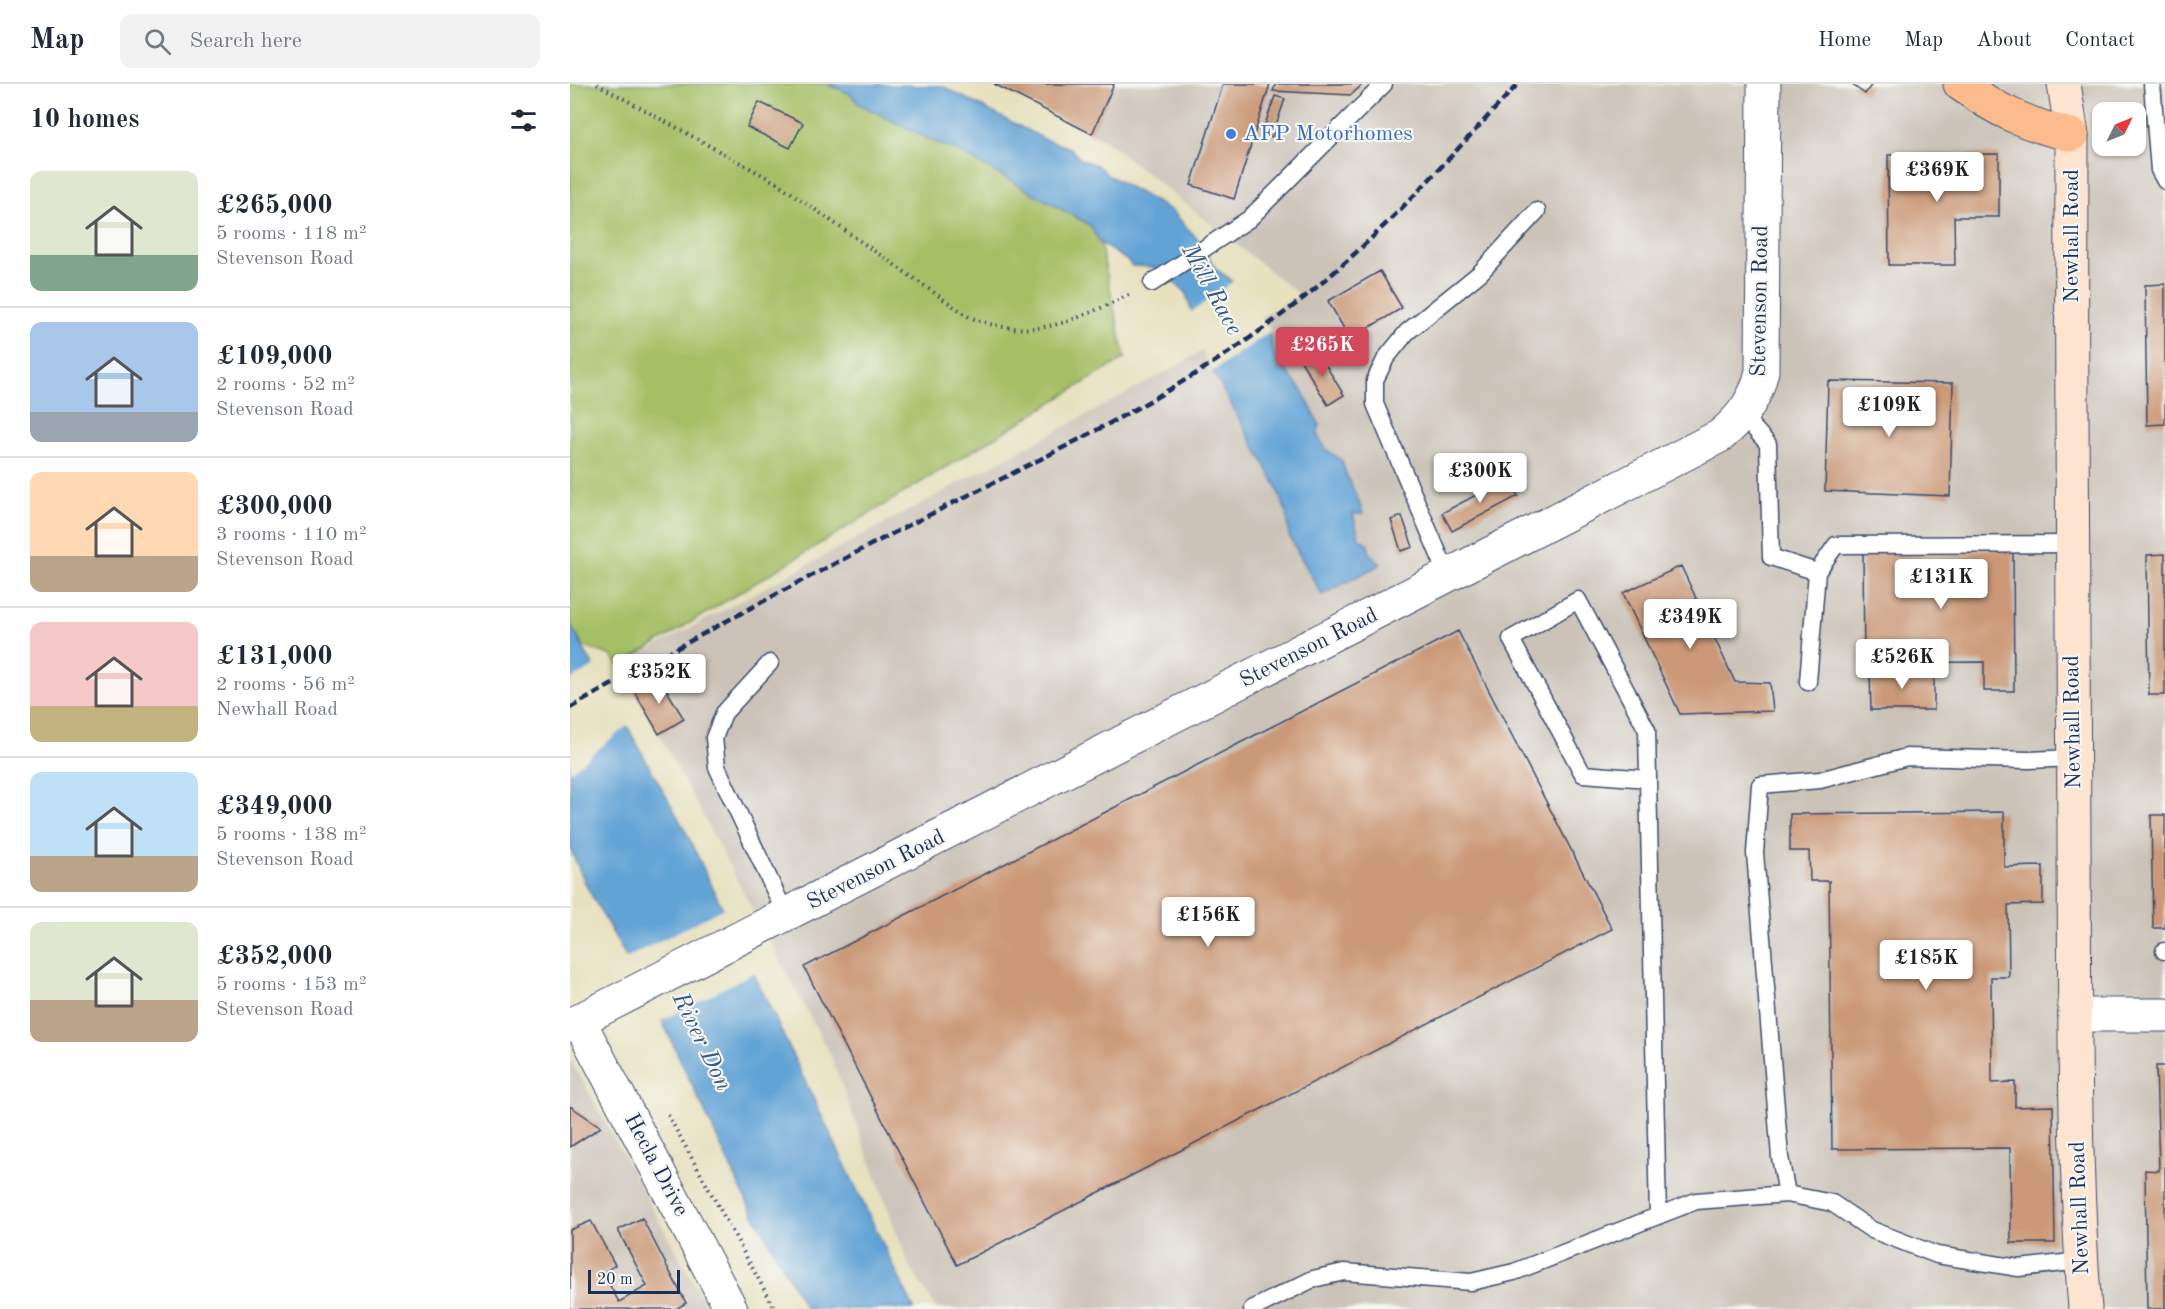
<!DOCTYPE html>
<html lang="en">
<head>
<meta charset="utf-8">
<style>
	body { margin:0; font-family:"Old Standard TT",serif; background:#f2f2f3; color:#1f2937; height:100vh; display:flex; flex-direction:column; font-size:22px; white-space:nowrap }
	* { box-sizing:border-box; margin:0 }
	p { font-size:20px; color:#747a83 }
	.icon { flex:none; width:33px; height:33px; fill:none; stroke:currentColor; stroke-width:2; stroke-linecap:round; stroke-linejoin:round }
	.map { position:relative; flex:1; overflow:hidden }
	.panel { display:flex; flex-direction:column; background:#fff; width:570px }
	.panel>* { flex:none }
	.needle { width:39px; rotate:47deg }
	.controls { position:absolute; left:1522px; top:18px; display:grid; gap:12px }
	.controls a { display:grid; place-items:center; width:54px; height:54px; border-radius:12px; background:#fff; box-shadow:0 2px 4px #0004; font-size:30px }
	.scale { position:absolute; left:18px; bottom:15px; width:92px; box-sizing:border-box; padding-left:6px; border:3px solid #1b2f5e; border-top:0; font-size:16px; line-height:21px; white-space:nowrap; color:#1b2f5e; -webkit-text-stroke:4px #f6f6f2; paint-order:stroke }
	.price { position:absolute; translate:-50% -51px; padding:0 14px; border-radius:6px; background:#fff; color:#222; font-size:20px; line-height:39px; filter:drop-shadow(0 2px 3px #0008) }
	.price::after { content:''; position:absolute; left:50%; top:36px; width:18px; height:14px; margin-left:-9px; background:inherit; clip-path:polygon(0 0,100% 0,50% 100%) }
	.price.selected { background:#d1495b; color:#fff }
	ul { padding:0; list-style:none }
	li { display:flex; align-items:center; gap:18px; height:150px; padding:0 30px }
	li+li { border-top:2px solid #e0e1e3 }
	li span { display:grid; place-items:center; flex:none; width:168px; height:120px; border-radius:12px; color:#555 }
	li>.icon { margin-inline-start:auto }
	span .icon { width:72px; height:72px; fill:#fffc; stroke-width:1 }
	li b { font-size:26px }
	h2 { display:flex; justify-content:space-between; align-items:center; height:72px; padding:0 30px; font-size:26px }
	header { display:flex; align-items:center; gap:36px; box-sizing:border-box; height:84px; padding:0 30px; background:#fff; border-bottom:2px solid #e0e1e3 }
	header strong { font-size:28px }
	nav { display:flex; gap:33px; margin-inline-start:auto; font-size:21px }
	.search { width:420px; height:54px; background:#f2f2f3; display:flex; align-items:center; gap:15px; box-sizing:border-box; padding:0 21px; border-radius:12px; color:#747a83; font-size:22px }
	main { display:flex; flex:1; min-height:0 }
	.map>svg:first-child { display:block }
</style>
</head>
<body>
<header>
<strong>Map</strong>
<div class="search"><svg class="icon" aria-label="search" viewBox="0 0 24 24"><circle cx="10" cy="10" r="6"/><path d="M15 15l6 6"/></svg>Search here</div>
<nav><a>Home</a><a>Map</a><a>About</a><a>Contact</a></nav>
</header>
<main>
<section class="panel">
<h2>10 homes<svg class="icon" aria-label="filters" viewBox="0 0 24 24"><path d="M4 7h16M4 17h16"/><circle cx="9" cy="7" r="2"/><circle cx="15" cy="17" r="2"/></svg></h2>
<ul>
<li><span style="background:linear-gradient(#dfe7d0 70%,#7fa58c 0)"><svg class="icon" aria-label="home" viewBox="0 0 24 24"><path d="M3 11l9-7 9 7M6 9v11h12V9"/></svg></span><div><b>£265,000</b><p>5 rooms · 118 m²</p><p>Stevenson Road</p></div></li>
<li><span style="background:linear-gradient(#a9c7e8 75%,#9aa5b1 0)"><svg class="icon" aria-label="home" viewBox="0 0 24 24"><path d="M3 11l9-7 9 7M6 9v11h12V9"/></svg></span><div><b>£109,000</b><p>2 rooms · 52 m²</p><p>Stevenson Road</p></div></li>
<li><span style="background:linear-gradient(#ffd9b3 70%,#b9a48a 0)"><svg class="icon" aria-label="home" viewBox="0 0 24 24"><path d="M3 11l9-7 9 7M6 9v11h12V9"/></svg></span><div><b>£300,000</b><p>3 rooms · 110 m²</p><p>Stevenson Road</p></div></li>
<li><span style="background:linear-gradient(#f6c9c9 70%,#c2b280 0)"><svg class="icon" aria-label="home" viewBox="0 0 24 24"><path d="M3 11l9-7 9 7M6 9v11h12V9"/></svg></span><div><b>£131,000</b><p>2 rooms · 56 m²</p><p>Newhall Road</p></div></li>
<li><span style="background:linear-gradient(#bfe0f5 70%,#b9a48a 0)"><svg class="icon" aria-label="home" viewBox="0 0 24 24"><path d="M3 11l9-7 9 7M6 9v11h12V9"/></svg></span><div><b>£349,000</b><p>5 rooms · 138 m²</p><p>Stevenson Road</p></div></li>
<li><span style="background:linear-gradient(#dfe7d0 65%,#b9a48a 0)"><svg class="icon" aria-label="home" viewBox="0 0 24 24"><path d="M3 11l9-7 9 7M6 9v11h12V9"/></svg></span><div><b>£352,000</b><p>5 rooms · 153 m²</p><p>Stevenson Road</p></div></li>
</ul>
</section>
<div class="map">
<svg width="1595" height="1225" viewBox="0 0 1595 1225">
	<rect width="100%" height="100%" fill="#f6f6f2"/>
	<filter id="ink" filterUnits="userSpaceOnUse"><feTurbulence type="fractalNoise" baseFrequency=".0167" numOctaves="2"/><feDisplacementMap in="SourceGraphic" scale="12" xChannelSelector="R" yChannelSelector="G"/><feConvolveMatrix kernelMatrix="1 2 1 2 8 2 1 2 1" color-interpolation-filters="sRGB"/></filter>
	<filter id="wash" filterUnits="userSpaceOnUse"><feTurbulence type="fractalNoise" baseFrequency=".008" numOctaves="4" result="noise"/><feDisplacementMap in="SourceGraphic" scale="24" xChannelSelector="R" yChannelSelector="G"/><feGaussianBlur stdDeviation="1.35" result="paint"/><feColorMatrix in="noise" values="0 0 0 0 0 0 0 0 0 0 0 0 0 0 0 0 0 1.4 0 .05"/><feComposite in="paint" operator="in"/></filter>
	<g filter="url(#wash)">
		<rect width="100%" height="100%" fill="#e7e1be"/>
		<path fill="#cbc3b8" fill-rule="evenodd" d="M420,0H1595V1225H367L339,1182L261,972L89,650L49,582L594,289L730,211L535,56ZM1533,28H1566V62H1533Z
			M0,975L1,976L138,1225H0Z"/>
		<path fill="#a5bf65" stroke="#607762" stroke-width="1.5" d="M0,0H256L279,9L289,20L369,60L382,64L520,141L530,159L555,274L49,582L42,572L13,562L0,540Z"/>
		<path fill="#62a3d5" stroke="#3e699a" stroke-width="1.5" d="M256,0L372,2L474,55L500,64L511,76L527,81L536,90L602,127L630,158L646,185L659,194L698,246L705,273L733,308L749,340L748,353L756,365L772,377C776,397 789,410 793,430H783L789,454L798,460L800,470L811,480L752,511L719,452L717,431L706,401L642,286L615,207L583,183L562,182L558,177L530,159L520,141L382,64L369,60L289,20L279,9Z
			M0,540L115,746L344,1225H236L179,1122L92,937L17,803L0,764Z"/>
		<path fill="#e7e1be" d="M665,196L701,247L640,289L620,229Z
			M27,581L59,640L0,688V596Z
			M156,823L187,887L89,938L53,876Z"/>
		<g id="blocks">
			<path fill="#cb9977" d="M424,0H544L522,50Z
				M653,0H700L664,115L621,101Z
				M706,0H793L781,11L703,7Z
				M1281,0H1302L1295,10Z
				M705,12L715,15L702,53L692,49Z
				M189,18L233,39L220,64L177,43Z
				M1429,70V133H1384L1385,181H1319L1318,71Z
				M810,187L832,224L780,255L758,217Z
				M1595,200V340L1577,341L1575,201Z
				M747,267L774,311L758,321L731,277Z
				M1258,297L1383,299L1380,412L1255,407Z
				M938,394L948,412L882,447L872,429Z
				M832,432L843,463L831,467L821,436Z
				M1443,466L1444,607H1414V578L1294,579L1293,467Z
				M1595,470V611H1579L1577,471Z
				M1111,482L1165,598L1200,599L1203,627L1110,630L1053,509Z
				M888,547L1042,845L387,1181L234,883Z
				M1364,586V626H1301L1300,587Z
				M88,592L114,635L89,650L64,607Z
				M1434,728V783L1473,782V820L1438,821L1439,893H1421L1422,999L1445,998V1023L1483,1022L1485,1159H1441L1440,1064L1262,1065L1259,797H1240L1239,767H1220V730Z
				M1581,731H1595V844H1583Z
				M1586,982H1595V1225H1577L1575,1086L1589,1087Z
				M0,1022L31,1043L0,1063Z
				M72,1134L116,1219L106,1225H0V1146L21,1137L45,1181L33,1189L49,1218L77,1202L48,1146Z"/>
		</g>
	</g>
	<g filter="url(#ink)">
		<use href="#blocks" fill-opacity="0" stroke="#3a4a6c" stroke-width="1.5"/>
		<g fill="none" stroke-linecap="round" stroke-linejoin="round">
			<defs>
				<path id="lane" d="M1582,0L1589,86L1595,97
					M582,199L679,135L814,0
					M1172,331L1198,360L1201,473L1247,488
					M878,492L805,320V296L816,274L837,248L910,189L967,127
					M200,579L154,629L144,654L147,683L216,831
					M1238,598L1247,488L1266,461L1501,460
					M1078,695L1013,690L941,555L1008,516L1077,646L1078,695L1088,1132
					M1594,867H1595
					M1217,1110L1210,1073L1185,769L1190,701L1250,696L1337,673L1459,676L1503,674
					M682,1225L743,1195L774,1188L901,1198L944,1188L1126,1117L1217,1110L1262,1119L1302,1146L1367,1171L1449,1184L1511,1177"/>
				<path id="street" d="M1505,931H1595
					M9,937L161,1225
					M0,941L1150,352C1172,334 1186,315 1192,287L1194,0"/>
				<path id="secondary" d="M1494,0L1502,51C1501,287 1502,523 1504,759C1505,914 1503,1070 1515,1225"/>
				<path id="primary" d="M1390,0C1427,27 1458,41 1502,51"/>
			</defs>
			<use href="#lane" stroke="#3a4a6c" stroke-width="19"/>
			<use href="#street" stroke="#3a4a6c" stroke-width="35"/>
			<use href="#secondary" stroke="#3a4a6c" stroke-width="35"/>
			<use href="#primary" stroke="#3a4a6c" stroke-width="35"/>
			<path stroke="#3a4a6c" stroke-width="4" stroke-dasharray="1.5 4.5" stroke-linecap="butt" d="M27,0L207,99L399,233C464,259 502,237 561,210
				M98,1031L205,1225"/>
			<use href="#lane" stroke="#fff" stroke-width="16"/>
			<use href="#street" stroke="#fff" stroke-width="33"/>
			<use href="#secondary" stroke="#fde4d1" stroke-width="33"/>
			<use href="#primary" stroke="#fbbb8d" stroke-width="33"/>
			<path stroke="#1b2f5e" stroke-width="4.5" stroke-dasharray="9 4.5" stroke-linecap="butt" d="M0,624C120,556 242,490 365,428C484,368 607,311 714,229C802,163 873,80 948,0"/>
		</g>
	</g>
	<circle fill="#3f7fe0" stroke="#f6f6f2" stroke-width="2" cx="661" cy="50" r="6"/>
	<g text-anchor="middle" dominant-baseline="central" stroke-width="4.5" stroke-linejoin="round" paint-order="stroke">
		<g font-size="22" fill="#366cbe" stroke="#f6f6f2" text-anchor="start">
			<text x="673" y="50">AFP Motorhomes</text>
		</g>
		<g font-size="22" fill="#1b2f5e" stroke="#f6f6f2">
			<text transform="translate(1502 152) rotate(-90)">Newhall Road</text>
			<text transform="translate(1190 217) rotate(-89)">Stevenson Road</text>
			<text transform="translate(739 564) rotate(-27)">Stevenson Road</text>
			<text transform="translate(1503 638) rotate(-91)">Newhall Road</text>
			<text transform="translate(306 786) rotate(-27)">Stevenson Road</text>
			<text transform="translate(86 1081) rotate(62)">Hecla Drive</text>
			<text transform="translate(1510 1124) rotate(-92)">Newhall Road</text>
		</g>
		<g font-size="24" font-style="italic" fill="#345888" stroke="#f6f6f2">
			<text transform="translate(641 206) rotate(61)">Mill Race</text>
			<text transform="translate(131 958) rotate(64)">River Don</text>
		</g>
	</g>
</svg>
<div class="controls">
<a><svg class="needle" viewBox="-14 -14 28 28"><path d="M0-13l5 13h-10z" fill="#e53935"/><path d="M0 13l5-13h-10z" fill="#747a83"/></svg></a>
</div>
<div class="scale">20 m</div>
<b class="price" style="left:1367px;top:119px">£369K</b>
<b class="price selected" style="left:752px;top:294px">£265K</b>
<b class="price" style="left:1319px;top:354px">£109K</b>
<b class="price" style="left:910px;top:420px">£300K</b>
<b class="price" style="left:1371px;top:526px">£131K</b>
<b class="price" style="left:1120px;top:566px">£349K</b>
<b class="price" style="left:1332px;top:606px">£526K</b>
<b class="price" style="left:89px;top:621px">£352K</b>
<b class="price" style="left:638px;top:864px">£156K</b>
<b class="price" style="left:1356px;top:907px">£185K</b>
</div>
</main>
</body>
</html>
